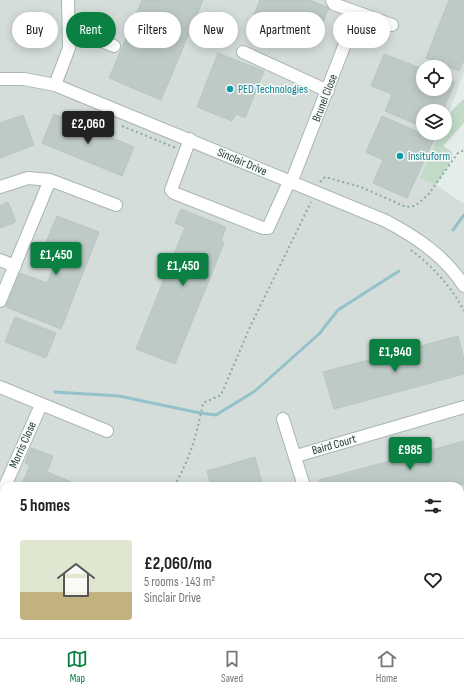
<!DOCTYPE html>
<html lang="en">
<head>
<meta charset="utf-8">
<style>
	body { margin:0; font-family:"Sofia Sans Condensed",sans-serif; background:#f6f6f6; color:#222; height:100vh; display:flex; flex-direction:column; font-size:15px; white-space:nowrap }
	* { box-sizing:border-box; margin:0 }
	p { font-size:13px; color:#767676 }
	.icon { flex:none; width:22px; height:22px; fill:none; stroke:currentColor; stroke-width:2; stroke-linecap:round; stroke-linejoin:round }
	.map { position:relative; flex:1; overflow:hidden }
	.side { position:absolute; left:0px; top:482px; width:464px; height:156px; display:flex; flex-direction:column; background:#fff; border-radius:12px 12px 0 0; box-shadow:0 2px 10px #0003 }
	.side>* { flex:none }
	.top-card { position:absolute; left:12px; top:12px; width:440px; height:36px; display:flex; gap:8px }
	.fabs { position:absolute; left:416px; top:60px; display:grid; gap:8px }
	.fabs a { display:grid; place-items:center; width:36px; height:36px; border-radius:50%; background:#fff; box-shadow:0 2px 10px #0003; font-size:20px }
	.price { position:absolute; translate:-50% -34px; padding:0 9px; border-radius:4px; background:#0b8043; color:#fff; font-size:13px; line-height:26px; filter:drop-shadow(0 1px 2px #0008) }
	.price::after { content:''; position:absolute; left:50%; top:24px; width:12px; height:9px; margin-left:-6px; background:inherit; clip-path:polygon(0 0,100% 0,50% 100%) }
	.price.on { background:#222; color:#fff }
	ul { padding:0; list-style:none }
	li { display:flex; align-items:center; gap:12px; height:100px; padding:0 20px }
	li span { display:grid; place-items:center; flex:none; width:112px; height:80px; border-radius:4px; color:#555 }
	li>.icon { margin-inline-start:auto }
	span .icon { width:48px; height:48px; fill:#fffc; stroke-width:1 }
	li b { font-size:17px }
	h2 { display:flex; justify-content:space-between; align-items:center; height:48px; padding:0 20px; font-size:17px }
	.chip { padding:0 14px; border-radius:18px; background:#fff; box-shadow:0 2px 10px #0003; font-size:14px; line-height:36px }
	.chip.on { background:#0b8043; color:#fff }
	.tab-bar { display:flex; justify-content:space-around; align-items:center; height:56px; border-top:1px solid #e0e0e0; background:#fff; font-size:11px; color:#767676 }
	.tab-bar a { display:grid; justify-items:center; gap:2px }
	.tab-bar .on { color:#0b8043 }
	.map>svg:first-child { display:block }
</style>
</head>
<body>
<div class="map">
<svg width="464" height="638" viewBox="0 0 464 638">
	<rect width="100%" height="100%" fill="#e5edea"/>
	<path fill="#d4ddd9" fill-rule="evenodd" d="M0,0H464V72L445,122V111H423V133H440L420,178L436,185L464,204V638H0ZM423,67H445V89H423ZM4,486H460V634H4Z"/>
	<path fill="#c1dbc8" d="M464,99V123L443,146L452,152V160L436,185L420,178L440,133H445C445,116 452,109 464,99Z"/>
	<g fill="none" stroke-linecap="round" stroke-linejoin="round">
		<path stroke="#94c2cb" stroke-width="3" d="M453,230L464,215
			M55,392L119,396L200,413L216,415L255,391L319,334L338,310L399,271"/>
	</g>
	<path fill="#becac6" stroke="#b8c6c0" d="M142,0H203L161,100L109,78Z
		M260,0H310L329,8L315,42L253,17Z
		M449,0H464V60L459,71L426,58Z
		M218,53L264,71L245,118L236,114L232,121L197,107Z
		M384,54L423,69V89H445V78L455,82L443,111H423V127L385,111L392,94L371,86Z
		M54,114L134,147L122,176L42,143Z
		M23,115L34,145L0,158V123Z
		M382,116L434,139L407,198L373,183L383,160L366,152Z
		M8,202L16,222L0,228V206Z
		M181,209L226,227L221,241L224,243L175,364L136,349L185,227L175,223Z
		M57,216L99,232L61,329L6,307L20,273L47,283L61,248L46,242Z
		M15,317L56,333L46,358L5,342Z
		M458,336L464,359V374L334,409L323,372Z
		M464,441V484L455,486H320L319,480Z
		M31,448L53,456L47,472L81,486H21L30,465L25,463Z
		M255,457L263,486H211L207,471Z
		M460,504L464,518V537L460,539Z
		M0,570L4,571V615L0,614Z
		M464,576V635L453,638H414L413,634H460V577Z
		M260,634H311L312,638H261Z"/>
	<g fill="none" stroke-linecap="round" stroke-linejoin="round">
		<defs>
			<path id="minor" d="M332,0L334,4L392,25
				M70,32L81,33L114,46
				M243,52L328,91
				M0,79H24L55,85L386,221C416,237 445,256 464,286
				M55,85L69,48L68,0
				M190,139L171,190L174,193L263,228H268L289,182
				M291,183L357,13
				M0,187L28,178L50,180L116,205
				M0,260L15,266
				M0,301L50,180
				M0,387L107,431
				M283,419L304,486
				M296,456L464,407
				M5,486L41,405
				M0,498L4,489
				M0,539L4,541
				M460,565L464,563"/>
		</defs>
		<use href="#minor" stroke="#a8b5b1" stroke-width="14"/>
		<path stroke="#89ada2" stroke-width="2" stroke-dasharray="2 3" stroke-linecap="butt" d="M122,126L176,148
			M320,182L325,177L361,187L406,207L415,206L428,195L458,153L464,150
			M411,250C432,266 452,287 464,311
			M174,486C190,459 197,434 203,403L221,395L250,327L311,202
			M117,638V634"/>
		<use href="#minor" stroke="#fff" stroke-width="12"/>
	</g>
	<g fill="#0f9aa8" stroke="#f6faf8" stroke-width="1.5">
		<circle cx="230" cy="89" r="4"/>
		<circle cx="400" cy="156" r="4"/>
	</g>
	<g text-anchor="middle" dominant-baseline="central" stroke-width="3" stroke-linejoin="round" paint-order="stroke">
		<g font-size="12" fill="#0d838f" stroke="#f6faf8" text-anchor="start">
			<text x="238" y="89">PED Technologies</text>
			<text x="408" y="156">Insituform</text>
		</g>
		<g font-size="12" fill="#263d37" stroke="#f6faf8">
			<text transform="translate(325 98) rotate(-69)">Brunel Close</text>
			<text transform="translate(242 162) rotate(23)">Sinclair Drive</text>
			<text transform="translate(23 445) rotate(-66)">Morris Close</text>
			<text transform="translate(334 445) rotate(-16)">Baird Court</text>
		</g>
	</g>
</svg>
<div class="fabs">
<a><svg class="icon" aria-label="locate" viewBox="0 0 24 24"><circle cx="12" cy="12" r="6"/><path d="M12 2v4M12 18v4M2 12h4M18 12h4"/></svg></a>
<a><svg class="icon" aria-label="layers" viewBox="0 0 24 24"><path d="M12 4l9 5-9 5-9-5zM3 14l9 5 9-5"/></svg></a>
</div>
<b class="price on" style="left:88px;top:145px">£2,060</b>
<b class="price" style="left:56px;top:276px">£1,450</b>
<b class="price" style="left:183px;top:287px">£1,450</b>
<b class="price" style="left:395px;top:373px">£1,940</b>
<b class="price" style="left:410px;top:471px">£985</b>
<div class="top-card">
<a class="chip">Buy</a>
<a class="chip on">Rent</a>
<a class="chip">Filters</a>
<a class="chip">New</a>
<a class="chip">Apartment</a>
<a class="chip">House</a>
</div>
<section class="side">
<h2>5 homes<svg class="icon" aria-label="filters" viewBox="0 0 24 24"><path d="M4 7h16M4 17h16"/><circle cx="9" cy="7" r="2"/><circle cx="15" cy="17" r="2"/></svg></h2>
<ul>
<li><span style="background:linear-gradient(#dfe7d0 65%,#c2b280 0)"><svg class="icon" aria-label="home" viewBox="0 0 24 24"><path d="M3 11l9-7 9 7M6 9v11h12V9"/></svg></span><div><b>£2,060/mo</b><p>5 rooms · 143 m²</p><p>Sinclair Drive</p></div><svg class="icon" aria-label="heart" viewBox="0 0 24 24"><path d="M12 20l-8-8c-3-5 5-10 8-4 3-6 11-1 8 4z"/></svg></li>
</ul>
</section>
</div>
<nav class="tab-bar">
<a class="on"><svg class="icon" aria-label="map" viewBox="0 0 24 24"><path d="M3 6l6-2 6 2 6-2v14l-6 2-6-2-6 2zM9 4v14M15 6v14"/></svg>Map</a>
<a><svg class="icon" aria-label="saved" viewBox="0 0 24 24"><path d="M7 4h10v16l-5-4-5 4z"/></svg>Saved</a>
<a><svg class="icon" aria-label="home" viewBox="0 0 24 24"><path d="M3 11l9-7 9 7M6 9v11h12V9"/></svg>Home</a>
</nav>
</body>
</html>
